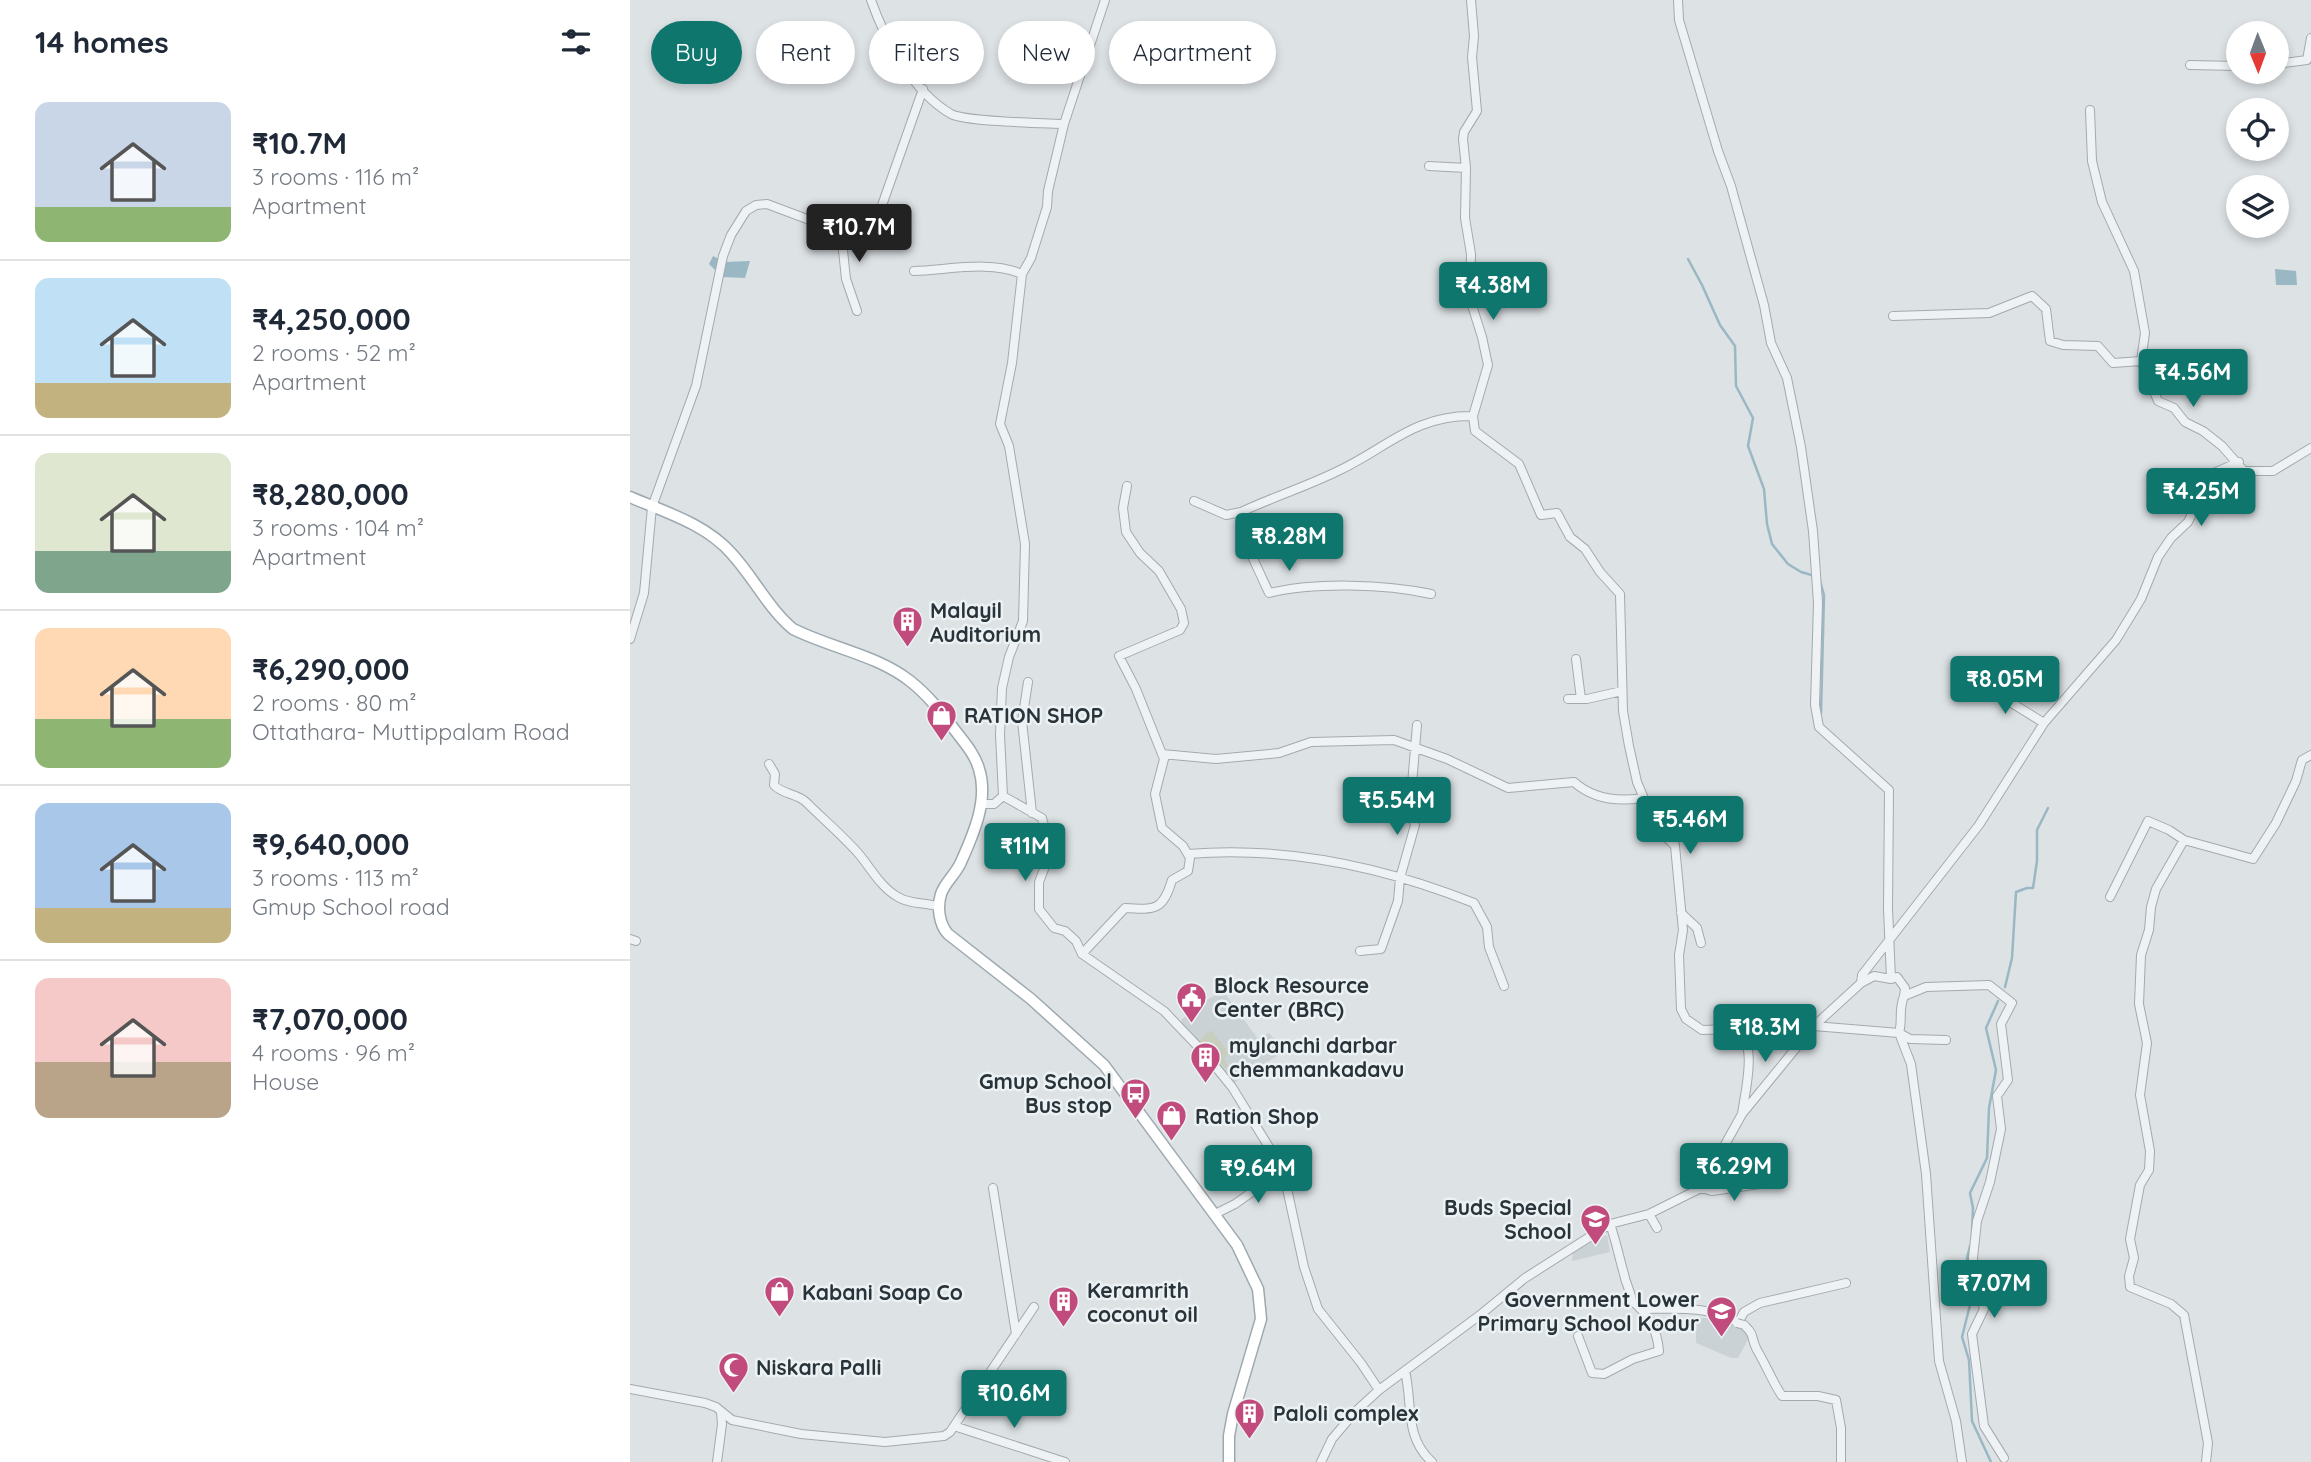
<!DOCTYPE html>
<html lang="en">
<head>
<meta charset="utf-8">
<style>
	body { margin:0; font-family:Quicksand,sans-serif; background:#f6f6f7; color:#1f2937; height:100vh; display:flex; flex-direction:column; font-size:26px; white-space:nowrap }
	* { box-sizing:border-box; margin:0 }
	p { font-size:23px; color:#747a83 }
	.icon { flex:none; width:38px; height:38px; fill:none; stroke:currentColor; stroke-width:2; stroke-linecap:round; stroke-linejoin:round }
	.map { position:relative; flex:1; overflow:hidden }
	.panel { display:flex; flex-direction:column; background:#fff; width:630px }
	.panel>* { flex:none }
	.guide { position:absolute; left:21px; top:21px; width:665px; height:63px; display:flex; gap:14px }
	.needle { width:46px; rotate:179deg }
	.tools { position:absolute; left:1596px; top:21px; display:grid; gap:14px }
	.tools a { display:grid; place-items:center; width:63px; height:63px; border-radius:50%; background:#fff; box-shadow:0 4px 10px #0003; font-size:35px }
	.price { position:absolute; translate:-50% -60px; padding:0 16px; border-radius:7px; background:#0f766e; color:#fff; font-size:23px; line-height:46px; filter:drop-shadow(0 2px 4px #0008) }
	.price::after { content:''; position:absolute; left:50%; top:42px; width:21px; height:16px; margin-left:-10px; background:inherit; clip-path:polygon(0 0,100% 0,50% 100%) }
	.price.on { background:#222; color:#fff }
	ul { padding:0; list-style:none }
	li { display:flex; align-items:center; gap:21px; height:175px; padding:0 35px }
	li+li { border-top:2px solid #e0e1e3 }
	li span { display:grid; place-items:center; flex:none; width:196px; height:140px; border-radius:14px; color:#555 }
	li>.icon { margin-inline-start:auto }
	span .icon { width:84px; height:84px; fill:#fffc; stroke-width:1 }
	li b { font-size:30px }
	h2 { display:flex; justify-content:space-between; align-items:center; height:84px; padding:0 35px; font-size:30px }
	.tag { padding:0 24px; border-radius:32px; background:#fff; box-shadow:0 4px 10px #0003; font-size:24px; line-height:63px }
	.tag.on { background:#0f766e; color:#fff }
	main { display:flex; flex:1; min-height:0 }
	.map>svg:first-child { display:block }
</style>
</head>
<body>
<main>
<section class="panel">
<h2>14 homes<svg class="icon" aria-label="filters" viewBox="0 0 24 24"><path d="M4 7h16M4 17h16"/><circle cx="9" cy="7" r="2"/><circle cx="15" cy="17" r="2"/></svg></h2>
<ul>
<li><span style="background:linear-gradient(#c9d6e8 75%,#8fb573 0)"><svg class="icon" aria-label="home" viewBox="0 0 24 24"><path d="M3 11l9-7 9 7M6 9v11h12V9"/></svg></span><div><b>₹10.7M</b><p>3 rooms · 116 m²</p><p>Apartment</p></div></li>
<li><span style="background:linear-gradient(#bfe0f5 75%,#c2b280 0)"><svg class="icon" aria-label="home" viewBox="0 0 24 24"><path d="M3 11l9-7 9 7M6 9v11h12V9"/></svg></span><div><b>₹4,250,000</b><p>2 rooms · 52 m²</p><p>Apartment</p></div></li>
<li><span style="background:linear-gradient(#dfe7d0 70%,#7fa58c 0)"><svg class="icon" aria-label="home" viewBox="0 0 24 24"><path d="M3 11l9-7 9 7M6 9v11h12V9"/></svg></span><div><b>₹8,280,000</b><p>3 rooms · 104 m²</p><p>Apartment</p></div></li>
<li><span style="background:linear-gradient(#ffd9b3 65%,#8fb573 0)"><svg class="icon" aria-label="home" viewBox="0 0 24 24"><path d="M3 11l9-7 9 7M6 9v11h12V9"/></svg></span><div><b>₹6,290,000</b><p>2 rooms · 80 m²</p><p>Ottathara- Muttippalam Road</p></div></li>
<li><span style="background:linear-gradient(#a9c7e8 75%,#c2b280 0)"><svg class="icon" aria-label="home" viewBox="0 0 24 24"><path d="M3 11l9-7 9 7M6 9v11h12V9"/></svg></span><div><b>₹9,640,000</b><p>3 rooms · 113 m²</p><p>Gmup School road</p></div></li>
<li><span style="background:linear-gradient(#f6c9c9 60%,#b9a48a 0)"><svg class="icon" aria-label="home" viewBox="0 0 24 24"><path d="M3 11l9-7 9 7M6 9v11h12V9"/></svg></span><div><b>₹7,070,000</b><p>4 rooms · 96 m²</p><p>House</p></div></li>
</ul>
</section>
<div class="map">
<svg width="1681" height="1462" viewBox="0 0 1681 1462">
	<rect width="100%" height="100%" fill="#dde2e5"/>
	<path fill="#cbd2d6" d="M593,991L628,1039L639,1033L655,1051L602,1084L554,1028L551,1020L573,1002Z
		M977,1235L980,1252L942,1261L943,1250L959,1241Z
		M1066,1318H1080L1106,1326L1121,1334L1108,1358H1101L1066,1343Z"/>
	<path fill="#c7cebe" d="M581,1030L599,1053L594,1058L598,1066L595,1068L569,1041Z"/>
	<path fill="#9ab8c3" d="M83,256L95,262L120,261L115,278L92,277L79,264Z
		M1645,269L1666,271L1667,285H1646Z"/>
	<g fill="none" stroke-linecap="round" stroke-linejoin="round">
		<path stroke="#9ab8c3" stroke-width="2.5" d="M1058,259L1072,285L1090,325L1105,346L1106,386L1123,418L1118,446L1134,489L1137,524L1142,544L1158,564L1171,572L1185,576
			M1190,581L1194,595L1191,713
			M1375,987L1382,958L1386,892L1397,888H1403L1407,861V830L1418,808
			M1342,1233L1343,1208L1340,1193L1357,1158L1359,1108L1366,1070L1356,1028L1368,1001
			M1340,1246L1337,1258L1338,1285L1342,1297L1332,1337L1339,1360L1342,1421L1361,1462"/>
		<defs>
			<path id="minor" d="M241,0C255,40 283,92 321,114C336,122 413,123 434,124
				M841,0L844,36L842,57L847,111L834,132L833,139L836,168L835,218L841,254L840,299L852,337L858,365L843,416L845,431L889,464L911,515L927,513L940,537L955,549L970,572L990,594L993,711L999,746L1007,782L1018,808L1022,832L1037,838L1045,846L1053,930L1049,955L1051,1009L1056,1019L1072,1030L1105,1029C1129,1041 1115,1091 1112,1114
				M1048,0L1049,20L1088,151L1101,186L1134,305L1141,343L1157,378L1171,447L1183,531L1188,603L1185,705L1189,727L1259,790L1258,909L1261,979
				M1647,64L1677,60L1681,38
				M1560,65L1608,66
				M1460,110L1462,161L1472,202L1504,271L1515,333L1511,361L1528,401L1544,408L1555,422L1573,431L1592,446L1614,471H1643L1681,448
				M799,166L836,168
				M210,222L216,279L227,311
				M284,271C318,270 361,260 392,274
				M1263,316L1359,313L1402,296L1416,309L1420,341L1433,345L1468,346L1483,363L1511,361
				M564,501L596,515L611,512L620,552L639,593C685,582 755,584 801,594
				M611,512C643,497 678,486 710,470C758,447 785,415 843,416
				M0,639L14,593L22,507L66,386L93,256L101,235L116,211L126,205L137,204L185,222L228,221L250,211L293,89
				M946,659L951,699
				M398,682L392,721L402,813
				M1351,684L1414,723
				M938,699H957L992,691
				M532,754L586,759L649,753L681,742L764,740L817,759L878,788L944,782C963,799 988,802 1013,798
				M139,764L145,774L144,785C153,795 167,793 177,803C193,819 212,835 228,853C241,868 250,887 268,897C281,905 296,902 310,907
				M373,796L370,735L372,688L379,657L393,621L395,544L379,446L370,424L382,363L392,274L401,258L417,207L418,191L434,124L475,0
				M373,796L412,818L421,851L409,882V909L424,928L435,931L446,941L452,954
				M351,804H364L373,796
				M1045,846L1041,826L1045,820L1107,817
				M558,854C655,846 754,867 844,903L857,927L859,947L874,986
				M1480,897L1518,821L1539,830L1554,840
				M1051,913L1067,928L1071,943
				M0,939L6,941
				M730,951L751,949L768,901L770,878L785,825L780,808L787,725
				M452,954L495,908C526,910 533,910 542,880L558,871L560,858L553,846L532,828L525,794L534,759L506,689L489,656L550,630L554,623L551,609L529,571L510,553L496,532L493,508L497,486
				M452,954L534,1011L575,1054L602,1087L653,1170L674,1267L688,1309L731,1363L749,1390
				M1231,983L1244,976L1261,979L1267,977L1275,988L1274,996
				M1184,1026L1269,1033C1273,1019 1268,1011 1274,996L1296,987L1359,985L1382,1003L1371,1024L1378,1080L1367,1096L1371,1129L1360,1182L1347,1221L1343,1258L1344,1274L1354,1309L1342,1334L1354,1426L1374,1458
				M1316,1040L1280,1039L1269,1033L1281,1064L1296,1174L1309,1361L1326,1421L1332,1462
				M363,1188L386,1334
				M1071,1188L1082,1191L1136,1183
				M1082,1191L1106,1171
				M585,1214L605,1204L653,1170
				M1019,1214L1027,1228
				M1012,1309C1042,1309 1082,1305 1108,1323L1114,1312L1130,1303L1216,1283
				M1114,1325C1126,1336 1120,1337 1127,1350C1136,1365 1142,1381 1152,1396H1188L1206,1400L1211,1428V1462
				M948,1336L962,1373L974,1374L1003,1359L1029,1351C1027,1329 1019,1315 1002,1301C1000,1289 996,1285 994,1274C989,1257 986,1241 980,1224
				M775,1371C783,1404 774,1437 802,1462
				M0,1389L75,1403L86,1407L102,1420L171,1434L255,1442L314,1436L320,1432L404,1307
				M324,1426L435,1462
				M87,1462L92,1424L91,1413
				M691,1462L702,1439L725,1412L749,1390L850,1315L895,1278L980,1224L1019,1214L1071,1188L1112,1114L1184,1026L1231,983L1232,975L1349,825L1414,723L1486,640L1511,599L1528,557L1541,538L1558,522L1575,487L1586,472L1609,462
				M1576,1462L1578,1443L1554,1315L1541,1304L1500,1287L1499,1276L1504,1258L1500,1239L1510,1185L1519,1170L1520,1151L1510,1095L1517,1043L1509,1004L1511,955L1519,930L1521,907L1526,889L1554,840L1623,859L1646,823L1666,781L1672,760L1681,755"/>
			<path id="major" d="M0,497C35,512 76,524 102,554C124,578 138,608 163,629C201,648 247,655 280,681C298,695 311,712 324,729C333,741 345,754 349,769C359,800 343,835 331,862C326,874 315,882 311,894C307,907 309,924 318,934L401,999L474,1065L607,1245L628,1289L631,1319L603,1414L599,1436V1462"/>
		</defs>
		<use href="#minor" stroke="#a3aaae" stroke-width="10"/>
		<use href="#major" stroke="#9da9b0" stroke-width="13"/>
		<use href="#minor" stroke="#eff2f4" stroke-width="8"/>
		<use href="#major" stroke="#fff" stroke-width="10"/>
		<defs>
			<path id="minor-bridge" d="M1107,1323L1114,1325"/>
		</defs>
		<use href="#minor-bridge" stroke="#a3aaae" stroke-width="10" stroke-linecap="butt"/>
		<use href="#minor-bridge" stroke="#eff2f4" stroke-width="8"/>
	</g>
	<defs>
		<symbol id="building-pin" viewBox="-11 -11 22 30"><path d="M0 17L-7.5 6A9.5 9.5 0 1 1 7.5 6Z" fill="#c14b7c" stroke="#ecf1f3"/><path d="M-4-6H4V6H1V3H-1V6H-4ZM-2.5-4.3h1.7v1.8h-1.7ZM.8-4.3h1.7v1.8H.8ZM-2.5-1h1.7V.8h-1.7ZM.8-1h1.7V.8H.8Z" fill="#fff"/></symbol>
		<symbol id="shop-pin" viewBox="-11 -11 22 30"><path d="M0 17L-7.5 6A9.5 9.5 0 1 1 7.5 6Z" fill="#c14b7c" stroke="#ecf1f3"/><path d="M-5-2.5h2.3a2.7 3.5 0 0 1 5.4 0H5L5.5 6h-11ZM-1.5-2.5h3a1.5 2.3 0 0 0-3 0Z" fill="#fff"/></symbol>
		<symbol id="civic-pin" viewBox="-11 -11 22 30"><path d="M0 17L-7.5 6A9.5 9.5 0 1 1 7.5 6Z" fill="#c14b7c" stroke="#ecf1f3"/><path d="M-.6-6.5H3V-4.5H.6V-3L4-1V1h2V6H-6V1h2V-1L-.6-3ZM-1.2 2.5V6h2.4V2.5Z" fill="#fff"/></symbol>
		<symbol id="bus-pin" viewBox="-11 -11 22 30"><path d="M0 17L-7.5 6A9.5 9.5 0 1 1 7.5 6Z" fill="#c14b7c" stroke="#ecf1f3"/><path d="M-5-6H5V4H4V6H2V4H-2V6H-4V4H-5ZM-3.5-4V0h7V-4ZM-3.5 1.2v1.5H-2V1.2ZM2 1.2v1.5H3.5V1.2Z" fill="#fff"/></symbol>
		<symbol id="school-pin" viewBox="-11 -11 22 30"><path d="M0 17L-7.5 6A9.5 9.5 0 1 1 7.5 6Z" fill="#c14b7c" stroke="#ecf1f3"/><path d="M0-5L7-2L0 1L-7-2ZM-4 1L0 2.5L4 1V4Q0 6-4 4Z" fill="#fff"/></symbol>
		<symbol id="mosque-pin" viewBox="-11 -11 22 30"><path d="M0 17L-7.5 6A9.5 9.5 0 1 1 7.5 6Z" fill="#c14b7c" stroke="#ecf1f3"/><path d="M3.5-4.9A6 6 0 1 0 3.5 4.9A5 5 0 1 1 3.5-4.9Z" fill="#fff"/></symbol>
	</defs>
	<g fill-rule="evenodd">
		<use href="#building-pin" x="260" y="604" width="35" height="47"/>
		<use href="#shop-pin" x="294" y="698" width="35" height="47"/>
		<use href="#civic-pin" x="544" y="980" width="35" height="47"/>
		<use href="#building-pin" x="558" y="1040" width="35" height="47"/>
		<use href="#bus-pin" x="488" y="1076" width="35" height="47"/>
		<use href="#shop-pin" x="524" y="1098" width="35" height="47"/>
		<use href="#school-pin" x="948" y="1202" width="35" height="47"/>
		<use href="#shop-pin" x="132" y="1274" width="35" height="47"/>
		<use href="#building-pin" x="416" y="1284" width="35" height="47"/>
		<use href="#school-pin" x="1074" y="1294" width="35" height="47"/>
		<use href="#mosque-pin" x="86" y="1350" width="35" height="47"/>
		<use href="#building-pin" x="602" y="1396" width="35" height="47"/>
	</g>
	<g text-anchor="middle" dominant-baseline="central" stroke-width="5" stroke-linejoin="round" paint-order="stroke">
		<g font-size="21" font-weight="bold" fill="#28333a" stroke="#ecf1f3" text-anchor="start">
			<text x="300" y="610">Malayil<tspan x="300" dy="24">Auditorium</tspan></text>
			<text x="334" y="715">RATION SHOP</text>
			<text x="584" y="985">Block Resource<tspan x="584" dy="24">Center (BRC)</tspan></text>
			<text x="599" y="1045">mylanchi darbar<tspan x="599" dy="24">chemmankadavu</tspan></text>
			<text x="482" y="1081" text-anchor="end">Gmup School<tspan x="482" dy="24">Bus stop</tspan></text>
			<text x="565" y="1116">Ration Shop</text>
			<text x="942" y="1207" text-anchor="end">Buds Special<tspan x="942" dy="24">School</tspan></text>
			<text x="457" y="1290">Keramrith<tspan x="457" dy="24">coconut oil</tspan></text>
			<text x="172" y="1292">Kabani Soap Co</text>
			<text x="1069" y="1299" text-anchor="end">Government Lower<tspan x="1069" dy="24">Primary School Kodur</tspan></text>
			<text x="126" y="1367">Niskara Palli</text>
			<text x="643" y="1413">Paloli complex</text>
		</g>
	</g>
</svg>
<div class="tools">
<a><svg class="needle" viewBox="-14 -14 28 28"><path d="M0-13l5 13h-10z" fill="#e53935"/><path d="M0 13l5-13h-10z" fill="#747a83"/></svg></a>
<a><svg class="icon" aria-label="locate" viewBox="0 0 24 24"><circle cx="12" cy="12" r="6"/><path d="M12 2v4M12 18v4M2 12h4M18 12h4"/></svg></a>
<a><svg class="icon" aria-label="layers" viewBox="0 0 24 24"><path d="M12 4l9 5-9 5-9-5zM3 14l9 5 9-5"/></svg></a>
</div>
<b class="price on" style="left:229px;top:264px">₹10.7M</b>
<b class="price" style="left:863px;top:322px">₹4.38M</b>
<b class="price" style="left:1563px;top:409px">₹4.56M</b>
<b class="price" style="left:1571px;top:528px">₹4.25M</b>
<b class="price" style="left:659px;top:573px">₹8.28M</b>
<b class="price" style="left:1375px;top:716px">₹8.05M</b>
<b class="price" style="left:767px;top:837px">₹5.54M</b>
<b class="price" style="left:1060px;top:856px">₹5.46M</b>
<b class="price" style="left:395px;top:883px">₹11M</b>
<b class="price" style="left:1135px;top:1064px">₹18.3M</b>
<b class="price" style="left:1104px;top:1203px">₹6.29M</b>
<b class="price" style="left:628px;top:1205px">₹9.64M</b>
<b class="price" style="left:1364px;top:1320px">₹7.07M</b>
<b class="price" style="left:384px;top:1430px">₹10.6M</b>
<div class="guide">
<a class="tag on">Buy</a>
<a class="tag">Rent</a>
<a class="tag">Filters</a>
<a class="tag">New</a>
<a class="tag">Apartment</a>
</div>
</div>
</main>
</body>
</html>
